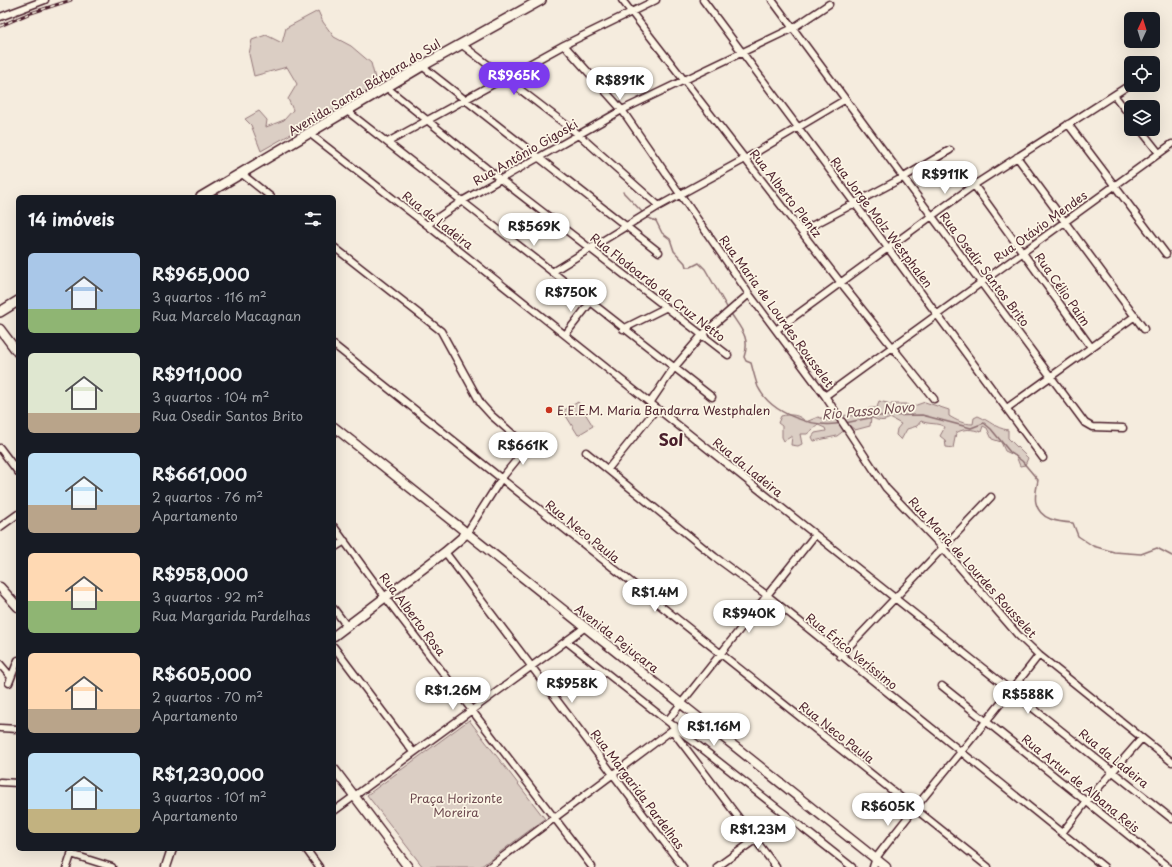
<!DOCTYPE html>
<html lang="pt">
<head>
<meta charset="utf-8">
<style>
	body { margin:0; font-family:"Playpen Sans",sans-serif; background:#20242c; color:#f1f3f6; height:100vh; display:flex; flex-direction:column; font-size:15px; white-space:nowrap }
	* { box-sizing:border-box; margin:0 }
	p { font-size:13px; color:#9ea1a6 }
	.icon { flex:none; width:22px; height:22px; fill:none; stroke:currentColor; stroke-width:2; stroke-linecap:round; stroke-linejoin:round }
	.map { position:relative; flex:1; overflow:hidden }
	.panel { position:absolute; left:16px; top:195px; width:320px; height:656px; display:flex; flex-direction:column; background:#171b24; border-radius:6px; box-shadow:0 4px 16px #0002 }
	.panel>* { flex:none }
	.needle { width:26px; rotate:4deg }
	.controls { position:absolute; left:1124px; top:12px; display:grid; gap:8px }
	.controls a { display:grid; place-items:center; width:36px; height:36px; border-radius:6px; background:#171b24; box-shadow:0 4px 16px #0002; font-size:20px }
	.price { position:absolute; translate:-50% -34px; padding:0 9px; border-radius:14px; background:#fff; color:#222; font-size:13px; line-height:26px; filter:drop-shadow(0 1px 2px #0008) }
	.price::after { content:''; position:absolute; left:50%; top:24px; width:12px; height:9px; margin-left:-6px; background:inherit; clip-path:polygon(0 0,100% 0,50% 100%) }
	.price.selected { background:#7c3aed; color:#fff }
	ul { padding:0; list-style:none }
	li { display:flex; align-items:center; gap:12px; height:100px; padding:0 12px }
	li span { display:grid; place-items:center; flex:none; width:112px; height:80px; border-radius:6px; color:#555 }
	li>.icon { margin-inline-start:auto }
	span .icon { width:48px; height:48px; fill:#fffc; stroke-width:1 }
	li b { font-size:17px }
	h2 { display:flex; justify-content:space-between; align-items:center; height:48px; padding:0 12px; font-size:17px }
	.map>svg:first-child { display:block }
</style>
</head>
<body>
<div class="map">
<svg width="1172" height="867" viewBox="0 0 1172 867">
	<rect width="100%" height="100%" fill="#f5ecde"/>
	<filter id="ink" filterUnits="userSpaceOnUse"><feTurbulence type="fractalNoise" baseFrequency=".025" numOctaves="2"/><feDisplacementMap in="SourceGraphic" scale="8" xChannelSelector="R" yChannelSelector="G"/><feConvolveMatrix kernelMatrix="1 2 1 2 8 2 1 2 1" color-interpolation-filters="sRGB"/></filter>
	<g filter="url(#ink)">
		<path fill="#dbcec4" stroke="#927678" d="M318,11L323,22L334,37L351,46L371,63L376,82L367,91L261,151L251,125L245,119L259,111L267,120L266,127L284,120L293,110L288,99L297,84L287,67L254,76L249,54L252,40L266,35L282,43L286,28Z
			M879,401L891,404H906L911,407L925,402L949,410V416C957,421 964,424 973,424L974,418L978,416C990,421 995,428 1008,430V438L1028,458L1025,465L1020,466L1016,456L1005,451L1001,442L992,439L987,428L983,426L981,432C972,429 964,428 956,433L953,448L946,447L945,440L940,436L945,427C937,422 929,425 921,421L917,426L907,429L901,440L896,435L897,429L901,424L890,418C884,422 877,421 871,417L870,426L855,430L850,426L837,436L814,441L812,437L815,433L826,431L825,428L818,425L807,434H800L802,444L798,446L791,445L792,436L784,441L782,437V426L778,423L781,416C790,414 799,414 806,422L818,417L830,421L841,415L857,416L870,408H877Z
			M578,402L593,426L578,435L563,411Z
			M469,720L545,819L480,867H423L367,795Z"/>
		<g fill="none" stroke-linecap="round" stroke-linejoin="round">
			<path stroke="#8c6e70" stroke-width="1.5" d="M623,192L644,214
				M646,217L656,221L662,233L670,239L674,251L685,263L686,267H691L699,263L705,269L728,309
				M730,312C740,328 751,337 744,357L746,361L751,363C753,370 755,379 758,387C771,414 814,429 842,423
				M845,423L879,416L922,415L971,428L984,423L991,429L1010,452L1022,461L1038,480C1037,487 1034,497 1036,503C1040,520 1058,522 1073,523L1078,536L1093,546L1114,552L1141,554L1157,548L1172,556"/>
			<defs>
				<path id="minor" d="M622,0L841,283L934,399
					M703,0L888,248L1043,458
					M772,0L1085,423L1092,427L1123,428
					M0,17L45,0
					M461,44L578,134L659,206
					M564,45L622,110L749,294L825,396L886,488L943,548L1018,635L1039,655L1172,762
					M422,66L659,252
					M386,87L500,179L728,355
					M1114,95L1131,117
					M347,111L712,397
					M1068,124L1166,254
					M1140,129L1159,153
					M309,133L427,225L1172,819
					M388,142L564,45L656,0
					M1017,157L1144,329
					M242,174L271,197
					M974,185L1091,347
					M427,225L462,201L622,110L793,28L829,4
					M802,231L904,177L950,150
					M334,247L441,331L481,404L491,415L524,444L523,452L501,479L466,534
					M552,272L659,206L745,159L846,99
					M623,329L665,308
					M776,330L974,185L1131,84
					M565,335L590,303
					M334,345L988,867
					M825,396L1172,144
					M650,403L673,369L702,335L749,294
					M1007,408L1135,316
					M0,448L18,472
					M586,452L715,557L768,596L1104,867
					M608,469L657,408
					M0,527L18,514
					M334,527L385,597L592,867
					M334,548L345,541
					M445,552L683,867
					M334,609L346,625
					M566,641L852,867
					M334,647L413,752
					M840,656L991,497
					M0,664L11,677
					M9,683L18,660
					M942,686L1168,867
					M668,720L815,535
					M0,728L18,729
					M672,730L776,867
					M0,782L18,783
					M334,811L584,628
					M1062,833L1086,802L1142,738
					M306,849L319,867
					M71,854L112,867
					M67,867L73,849
					M489,867L672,730L675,726
					M717,867L787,817
					M873,867L876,858C928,789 986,724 1039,655"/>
				<path id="tertiary" d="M0,329L18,353
					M334,427L886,867
					M0,587L18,607
					M334,636L445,552L466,534
					M334,769L408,867
					M166,867L172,849"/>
				<path id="secondary" d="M201,197L422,66L541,0
					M0,312L18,301"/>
			</defs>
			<use href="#minor" stroke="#4a1f2b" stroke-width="9"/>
			<use href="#tertiary" stroke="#4a1f2b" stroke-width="11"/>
			<use href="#secondary" stroke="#4a1f2b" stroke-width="12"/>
			<use href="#minor" stroke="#fcf5e5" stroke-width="6"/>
			<use href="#tertiary" stroke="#fcf5e5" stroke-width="8"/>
			<use href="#secondary" stroke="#fcf5e5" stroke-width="9"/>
			<defs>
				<path id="rail" d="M0,26L28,14L71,0"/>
			</defs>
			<use href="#rail" stroke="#4a1f2b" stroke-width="3"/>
			<use href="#rail" stroke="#fcf5e5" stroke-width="1.5" stroke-dasharray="4.5" stroke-linecap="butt"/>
		</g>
	</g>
	<circle fill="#c8321e" stroke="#fcf5e5" stroke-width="1.5" cx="549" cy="410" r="4"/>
	<g text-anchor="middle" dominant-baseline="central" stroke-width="3.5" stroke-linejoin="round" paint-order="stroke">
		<g font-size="12" fill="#4a1f2b" stroke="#fcf5e5">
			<text transform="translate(364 87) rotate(-31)">Avenida Santa Bárbara do Sul</text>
			<text transform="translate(525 152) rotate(-30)">Rua Antônio Gigoski</text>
			<text transform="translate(786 193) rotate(52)">Rua Alberto Plentz</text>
			<text transform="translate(438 220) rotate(38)">Rua da Ladeira</text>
			<text transform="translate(882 222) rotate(53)">Rua Jorge Molz Westphalen</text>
			<text transform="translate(1040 226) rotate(-36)">Rua Otávio Mendes</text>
			<text transform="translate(985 269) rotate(53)">Rua Osedir Santos Brito</text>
			<text transform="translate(658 287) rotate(38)">Rua Flodoardo da Cruz Netto</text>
			<text transform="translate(1063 289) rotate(55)">Rua Célio Paim</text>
			<text transform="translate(777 311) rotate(54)">Rua Maria de Lourdes Rousselet</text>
			<text transform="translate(748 467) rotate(39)">Rua da Ladeira</text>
			<text transform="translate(583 531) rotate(39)">Rua Neco Paula</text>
			<text transform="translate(973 567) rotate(48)">Rua Maria de Lourdes Rousselet</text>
			<text transform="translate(413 614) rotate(53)">Rua Alberto Rosa</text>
			<text transform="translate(617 638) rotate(38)">Avenida Pejuçara</text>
			<text transform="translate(852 651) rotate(39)">Rua Érico Veríssimo</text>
			<text transform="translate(837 732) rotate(38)">Rua Neco Paula</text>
			<text transform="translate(1114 758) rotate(39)">Rua da Ladeira</text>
			<text transform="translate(1081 783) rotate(39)">Rua Artur de Albana Reis</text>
			<text transform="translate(638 789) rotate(53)">Rua Margarida Pardelhas</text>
		</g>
		<g font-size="12" fill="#4a1f2b" stroke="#fcf5e5" text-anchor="start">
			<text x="557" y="410">E.E.E.M. Maria Bandarra Westphalen</text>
		</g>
		<g font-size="12" fill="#6e4b51" stroke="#fcf5e5">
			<text x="456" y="798">Praça Horizonte<tspan x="456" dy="14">Moreira</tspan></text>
		</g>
		<g font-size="13" font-style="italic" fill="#704d53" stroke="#fcf5e5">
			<text transform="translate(868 410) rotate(-5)">Rio Passo Novo</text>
		</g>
		<g font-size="16" font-weight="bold" fill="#4a1f2b" stroke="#fcf5e5">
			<text x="671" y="439">Sol</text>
		</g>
	</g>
</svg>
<div class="controls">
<a><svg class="needle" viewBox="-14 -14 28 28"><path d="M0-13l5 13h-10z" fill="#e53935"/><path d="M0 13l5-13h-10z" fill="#9ea1a6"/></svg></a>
<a><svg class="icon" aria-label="locate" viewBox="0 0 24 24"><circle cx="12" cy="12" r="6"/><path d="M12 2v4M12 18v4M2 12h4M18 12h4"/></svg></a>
<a><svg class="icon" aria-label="layers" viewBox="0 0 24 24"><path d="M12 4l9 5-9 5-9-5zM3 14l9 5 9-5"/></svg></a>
</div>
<b class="price selected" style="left:514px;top:96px">R$965K</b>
<b class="price" style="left:620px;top:101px">R$891K</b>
<b class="price" style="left:945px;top:195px">R$911K</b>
<b class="price" style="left:534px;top:247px">R$569K</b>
<b class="price" style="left:571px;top:313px">R$750K</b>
<b class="price" style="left:523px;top:466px">R$661K</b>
<b class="price" style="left:655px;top:613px">R$1.4M</b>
<b class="price" style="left:749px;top:634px">R$940K</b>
<b class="price" style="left:572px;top:704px">R$958K</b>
<b class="price" style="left:453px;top:711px">R$1.26M</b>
<b class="price" style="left:1028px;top:715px">R$588K</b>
<b class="price" style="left:714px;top:747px">R$1.16M</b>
<b class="price" style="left:888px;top:827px">R$605K</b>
<b class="price" style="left:758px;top:850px">R$1.23M</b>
<section class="panel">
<h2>14 imóveis<svg class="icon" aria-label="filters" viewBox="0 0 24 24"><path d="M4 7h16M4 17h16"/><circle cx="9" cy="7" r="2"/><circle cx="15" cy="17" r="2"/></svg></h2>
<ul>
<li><span style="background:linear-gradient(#a9c7e8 70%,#8fb573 0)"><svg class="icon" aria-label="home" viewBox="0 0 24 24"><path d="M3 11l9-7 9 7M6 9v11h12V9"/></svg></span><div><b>R$965,000</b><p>3 quartos · 116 m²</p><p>Rua Marcelo Macagnan</p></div></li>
<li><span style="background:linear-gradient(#dfe7d0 75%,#b9a48a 0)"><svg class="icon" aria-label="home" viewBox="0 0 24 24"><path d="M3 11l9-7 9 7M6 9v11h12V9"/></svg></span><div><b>R$911,000</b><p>3 quartos · 104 m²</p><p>Rua Osedir Santos Brito</p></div></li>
<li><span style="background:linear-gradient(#bfe0f5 65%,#b9a48a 0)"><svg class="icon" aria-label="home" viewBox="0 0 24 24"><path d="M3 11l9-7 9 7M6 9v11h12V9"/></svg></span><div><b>R$661,000</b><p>2 quartos · 76 m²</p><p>Apartamento</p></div></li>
<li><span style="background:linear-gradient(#ffd9b3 60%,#8fb573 0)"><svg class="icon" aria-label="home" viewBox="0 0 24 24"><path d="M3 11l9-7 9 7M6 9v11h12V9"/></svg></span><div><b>R$958,000</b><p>3 quartos · 92 m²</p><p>Rua Margarida Pardelhas</p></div></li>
<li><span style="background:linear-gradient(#ffd9b3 70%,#b9a48a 0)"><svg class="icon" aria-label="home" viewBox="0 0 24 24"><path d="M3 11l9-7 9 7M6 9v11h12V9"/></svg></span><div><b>R$605,000</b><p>2 quartos · 70 m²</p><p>Apartamento</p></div></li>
<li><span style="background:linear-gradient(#bfe0f5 70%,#c2b280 0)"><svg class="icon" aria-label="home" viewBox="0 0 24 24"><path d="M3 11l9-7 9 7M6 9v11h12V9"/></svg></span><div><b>R$1,230,000</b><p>3 quartos · 101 m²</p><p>Apartamento</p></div></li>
</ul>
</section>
</div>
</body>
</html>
